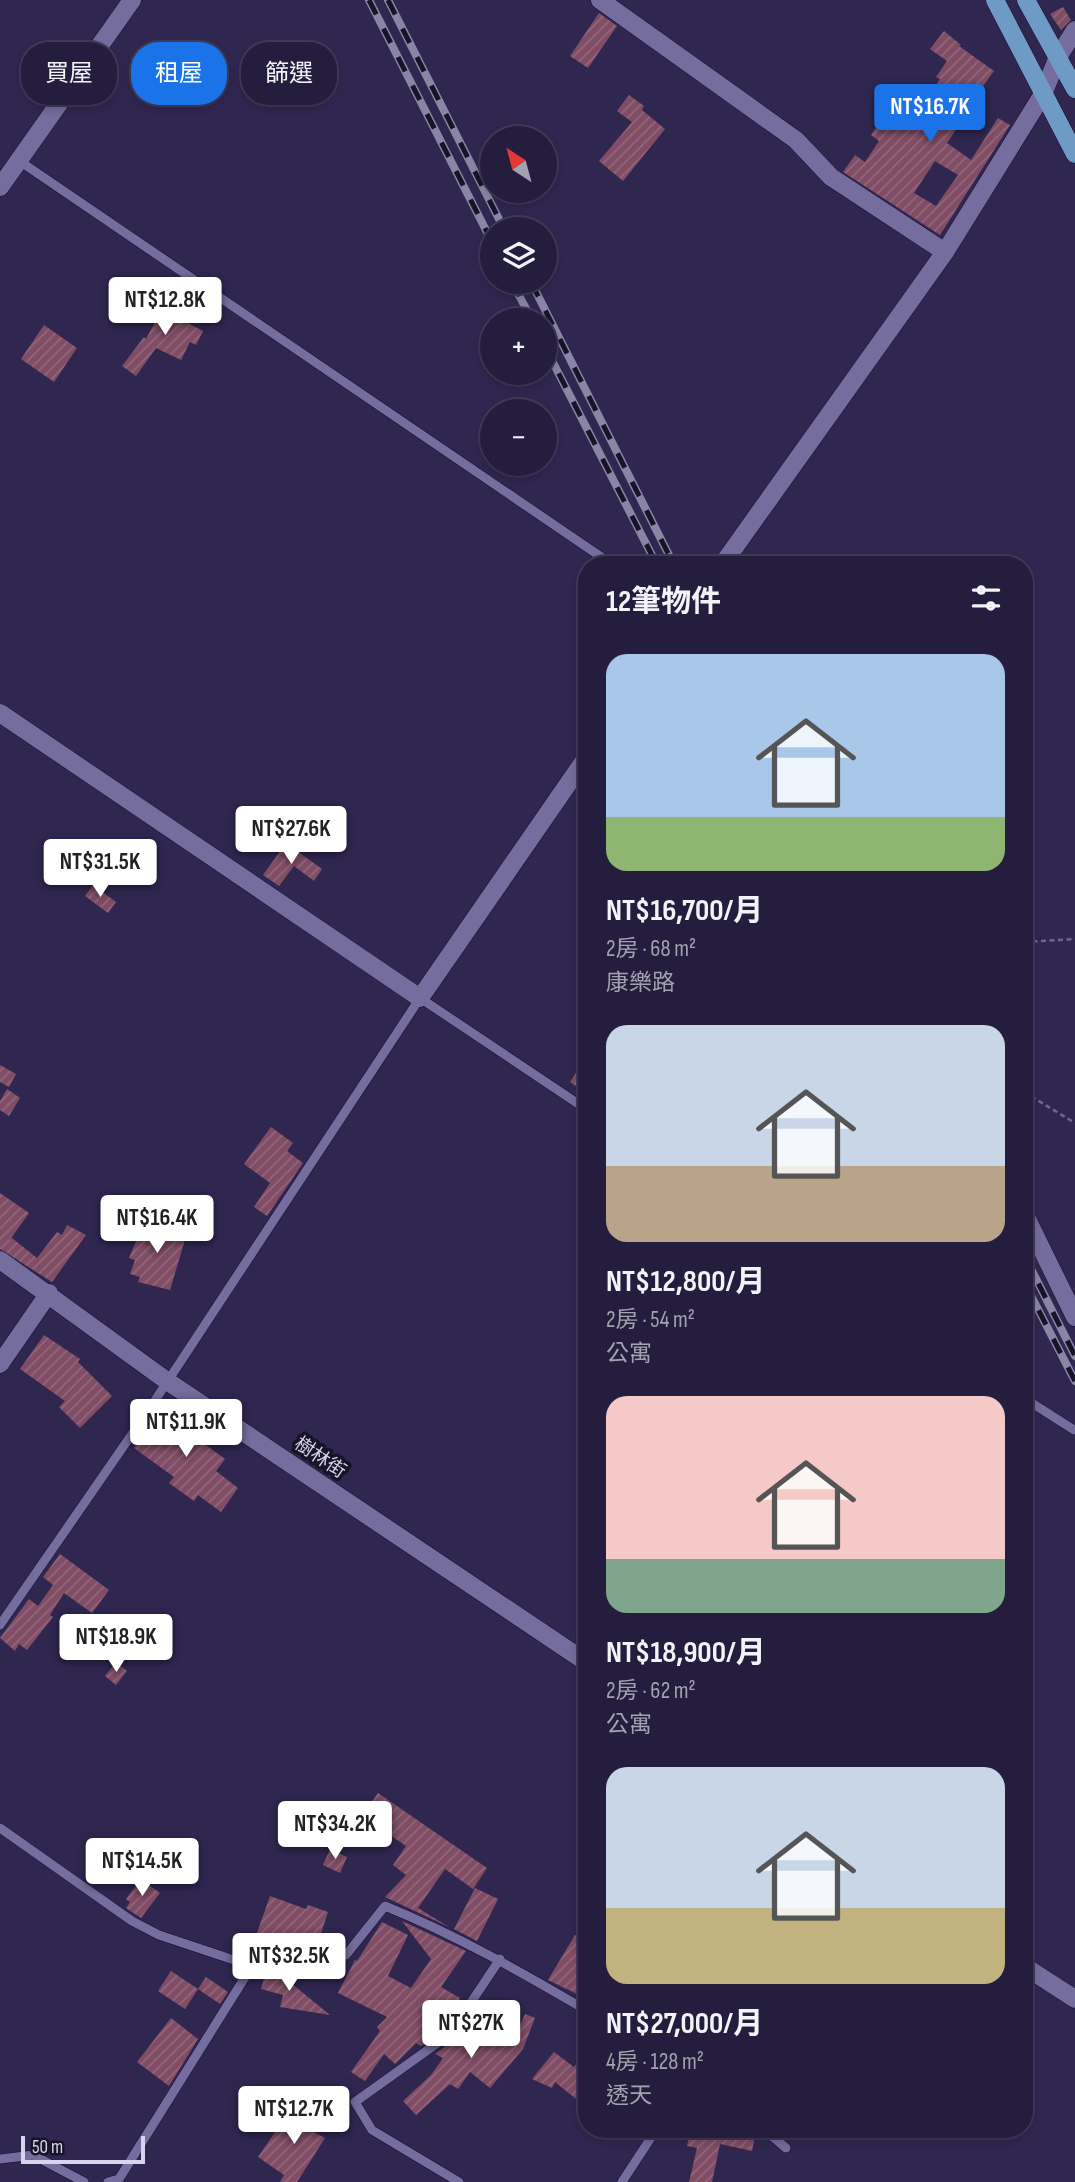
<!DOCTYPE html>
<html lang="zh-TW">
<head>
<meta charset="utf-8">
<style>
	body { margin:0; font-family:"Sofia Sans Condensed","Noto Sans TC",sans-serif; background:#302a48; color:#f1f3f6; height:100vh; display:flex; flex-direction:column; font-size:26px; white-space:nowrap }
	* { box-sizing:border-box; margin:0 }
	p { font-size:23px; color:#a3a2b0 }
	.icon { flex:none; width:38px; height:38px; fill:none; stroke:currentColor; stroke-width:2; stroke-linecap:round; stroke-linejoin:round }
	.map { position:relative; flex:1; overflow:hidden }
	.panel { position:absolute; left:578px; top:556px; width:455px; height:1582px; display:flex; flex-direction:column; background:#241d3d; border-radius:28px; box-shadow:0 4px 10px #0003,0 0 0 2px #413b57 }
	.panel>* { flex:none }
	.banner { position:absolute; left:21px; top:42px; width:452px; height:63px; display:flex; gap:14px }
	.needle { width:46px; rotate:324deg }
	.fabs { position:absolute; left:480px; top:126px; display:grid; gap:14px }
	.fabs a { display:grid; place-items:center; width:77px; height:77px; border-radius:50%; background:#241d3d; box-shadow:0 4px 10px #0003,0 0 0 2px #413b57; font-size:35px }
	.scale { position:absolute; left:21px; bottom:18px; width:124px; box-sizing:border-box; padding-left:7px; border:4px solid #d7d4ef; border-top:0; font-size:19px; line-height:24px; white-space:nowrap; color:#d7d4ef; -webkit-text-stroke:5px #171427; paint-order:stroke }
	.price { position:absolute; translate:-50% -60px; padding:0 16px; border-radius:7px; background:#fff; color:#222; font-size:23px; line-height:46px; filter:drop-shadow(0 2px 4px #0008) }
	.price::after { content:''; position:absolute; left:50%; top:42px; width:21px; height:16px; margin-left:-10px; background:inherit; clip-path:polygon(0 0,100% 0,50% 100%) }
	.price.on { background:#1a73e8; color:#fff }
	ul { padding:0; list-style:none }
	li { display:grid; align-content:center; gap:14px; height:371px; padding:0 28px }
	li span { display:grid; place-items:center; height:217px; border-radius:21px; color:#555 }
	li>.icon { margin-inline-start:auto }
	span .icon { width:126px; height:126px; fill:#fffc; stroke-width:1 }
	li b { font-size:30px }
	h2 { display:flex; justify-content:space-between; align-items:center; height:84px; padding:0 28px; font-size:30px }
	.chip { padding:0 24px; border-radius:28px; background:#241d3d; box-shadow:0 4px 10px #0003,0 0 0 2px #413b57; font-size:24px; line-height:63px }
	.chip.on { background:#1a73e8; color:#fff }
	.map>svg:first-child { display:block }
</style>
</head>
<body>
<div class="map">
<svg width="1075" height="2182" viewBox="0 0 1075 2182">
	<defs>
		<pattern id="building-hatch" width="6" height="6" patternUnits="userSpaceOnUse" patternTransform="scale(1.75)"><rect width="6" height="6" fill="#804d65"/><path d="M-1 1l2-2M0 6l6-6M5 7l2-2" fill="none" stroke="#91667b"/></pattern>
	</defs>
	<rect width="100%" height="100%" fill="#302751"/>
	<path fill="url(#building-hatch)" fill-rule="evenodd" d="M1063,7L1071,20L1061,30L1050,14Z
		M599,13L617,26L588,68L570,56Z
		M944,31L961,45L959,46L994,71L955,125L958,127L947,143L971,160L998,118L1010,125L940,235L843,172L855,155L865,162L879,141L871,135L894,101L902,106L910,95L923,104L940,79L936,77L947,61L930,49ZM935,161L958,175L936,206L914,193Z
		M629,95L644,106L642,110L665,129L623,181L599,161L632,122L617,111Z
		M171,291L182,296L173,315L203,331L196,345L190,342L181,360L156,348L136,376L122,366L144,337L146,339Z
		M44,325L77,348L54,382L21,359Z
		M286,843L322,869L314,881L294,866L279,886L263,875Z
		M82,845L117,869L107,883L72,859Z
		M93,885L116,902L108,913L85,896Z
		M586,1057V1093L570,1082Z
		M0,1065L16,1074L9,1087L0,1082Z
		M7,1089L20,1098L9,1116L0,1110V1101Z
		M271,1127L293,1143L287,1151L303,1163L267,1216L254,1207L270,1183L244,1164Z
		M0,1193L29,1213L9,1241L12,1238L37,1258L57,1232L62,1235L67,1225L86,1235L52,1282L0,1249Z
		M145,1220L187,1233L170,1290L138,1282L140,1277L130,1274L135,1260L129,1258Z
		M44,1335L80,1359L78,1362L112,1396L80,1428L59,1407L65,1401L20,1369Z
		M166,1403L187,1418L181,1427L225,1459L216,1471L238,1488L221,1512L198,1495L194,1501L169,1483L174,1477L134,1448Z
		M60,1554L109,1590L92,1613L64,1593L50,1615L53,1617L27,1650L19,1644L15,1651L0,1638L29,1599L38,1606L53,1585L43,1577Z
		M116,1662L127,1671L116,1685L105,1676Z
		M378,1793L487,1868L473,1889L445,1869L418,1908L449,1927L385,1897L406,1875L393,1865L406,1846L362,1816Z
		M330,1849L347,1857L340,1873L323,1865Z
		M141,1879L160,1893L141,1918L126,1908L130,1902L126,1899Z
		M475,1888L498,1899L477,1941L454,1929Z
		M270,1896L306,1909L308,1905L328,1912L317,1946L282,1942L259,1949L252,1947Z
		M402,1921L466,1951L441,1987L460,1998L455,2006L459,2008L445,2029L421,2046L416,2043L395,2064L384,2054L365,2081L351,2072L380,2031L377,2027L387,2017L338,1993L355,1960L357,1961L382,1922L408,1935L388,1976L411,1988L431,1959Z
		M575,1935L586,1941V1978L577,1994L548,1980Z
		M282,1956L313,1959L307,1977L271,1959Z
		M268,1964L308,1997L330,2015L280,2007L283,1995L261,1989Z
		M171,1971L198,1989L185,2009L158,1991Z
		M206,1977L228,1992L220,2004L198,1989Z
		M525,2014L535,2018L523,2049L490,2088L470,2072L458,2089L450,2084L416,2115L403,2101L431,2075L443,2058L435,2054L456,2038L470,2016L482,2021L511,2045Z
		M171,2018L198,2039L169,2086L137,2062Z
		M586,2051V2096L581,2103L555,2082L552,2088L532,2079L554,2052L574,2067Z
		M314,2102L326,2108L314,2132L325,2138L297,2182H280L284,2175L258,2157L282,2122L297,2133Z
		M701,2130H727L755,2136L752,2151L720,2144L712,2182H689L697,2148L687,2146L690,2131L700,2133Z"/>
	<g fill="none" stroke-linecap="round" stroke-linejoin="round">
		<defs>
			<path id="lane" d="M18,160L613,565
				M1024,1398L1074,1430
				M0,1625L150,1408L420,998L586,1109
				M0,1828L132,1921L159,1935L252,1966C272,1934 313,1958 346,1955L385,1906C456,1935 521,1972 586,2010
				M765,2130L786,2148
				M0,2159L33,2155L84,2182
				M108,2182L119,2179L252,1966
				M459,2182L372,2130L355,2102L450,2034L500,1959
				M622,2182L656,2130"/>
			<path id="street" d="M600,0L796,140L831,177L945,252
				M0,187L132,0
				M722,565L945,252L1043,94L1058,57L1075,30
				M0,713L420,998L586,758
				M1024,1213L1075,1317
				M0,1260L167,1381L586,1662
				M0,1364L49,1293
				M1024,1966L1075,1999"/>
			<path id="primary" d="M995,0L1075,154
				M1026,0L1075,89"/>
		</defs>
		<use href="#lane" stroke="#180d35" stroke-width="10"/>
		<use href="#street" stroke="#180d35" stroke-width="19"/>
		<use href="#primary" stroke="#180d35" stroke-width="19"/>
		<path stroke="#6e688c" stroke-width="2.5" stroke-dasharray="5 3.5" stroke-linecap="butt" d="M1024,942L1075,939
			M1024,954L1033,943
			M1024,1092L1075,1123"/>
		<use href="#lane" stroke="#746d9d" stroke-width="9"/>
		<use href="#street" stroke="#746d9d" stroke-width="18"/>
		<use href="#primary" stroke="#6d9bc6" stroke-width="18"/>
		<defs>
			<path id="rail" d="M369,0L492,242
				M388,0L504,229
				M512,282L532,320
				M531,282L674,565
				M544,345L657,565
				M1024,1255L1075,1356
				M1024,1282L1075,1381"/>
		</defs>
		<use href="#rail" stroke="#8a85a6" stroke-width="8"/>
		<use href="#rail" stroke="#171427" stroke-width="5" stroke-dasharray="16" stroke-linecap="butt"/>
	</g>
	<g text-anchor="middle" dominant-baseline="central" stroke-width="7" stroke-linejoin="round" paint-order="stroke">
		<g font-size="19" fill="#d7d4ef" stroke="#171427">
			<text transform="translate(320 1458) rotate(34)">樹林街</text>
		</g>
	</g>
</svg>
<div class="fabs">
<a><svg class="needle" viewBox="-14 -14 28 28"><path d="M0-13l5 13h-10z" fill="#e53935"/><path d="M0 13l5-13h-10z" fill="#a3a2b0"/></svg></a>
<a><svg class="icon" aria-label="layers" viewBox="0 0 24 24"><path d="M12 4l9 5-9 5-9-5zM3 14l9 5 9-5"/></svg></a>
<a>+</a>
<a>−</a>
</div>
<div class="scale">50 m</div>
<b class="price on" style="left:930px;top:144px">NT$16.7K</b>
<b class="price" style="left:165px;top:337px">NT$12.8K</b>
<b class="price" style="left:291px;top:866px">NT$27.6K</b>
<b class="price" style="left:100px;top:899px">NT$31.5K</b>
<b class="price" style="left:157px;top:1255px">NT$16.4K</b>
<b class="price" style="left:186px;top:1459px">NT$11.9K</b>
<b class="price" style="left:116px;top:1674px">NT$18.9K</b>
<b class="price" style="left:335px;top:1861px">NT$34.2K</b>
<b class="price" style="left:142px;top:1898px">NT$14.5K</b>
<b class="price" style="left:289px;top:1993px">NT$32.5K</b>
<b class="price" style="left:471px;top:2060px">NT$27K</b>
<b class="price" style="left:294px;top:2146px">NT$12.7K</b>
<div class="banner">
<a class="chip">買屋</a>
<a class="chip on">租屋</a>
<a class="chip">篩選</a>
</div>
<section class="panel">
<h2>12筆物件<svg class="icon" aria-label="filters" viewBox="0 0 24 24"><path d="M4 7h16M4 17h16"/><circle cx="9" cy="7" r="2"/><circle cx="15" cy="17" r="2"/></svg></h2>
<ul>
<li><span style="background:linear-gradient(#a9c7e8 75%,#8fb573 0)"><svg class="icon" aria-label="home" viewBox="0 0 24 24"><path d="M3 11l9-7 9 7M6 9v11h12V9"/></svg></span><div><b>NT$16,700/月</b><p>2房 · 68 m²</p><p>康樂路</p></div></li>
<li><span style="background:linear-gradient(#c9d6e8 65%,#b9a48a 0)"><svg class="icon" aria-label="home" viewBox="0 0 24 24"><path d="M3 11l9-7 9 7M6 9v11h12V9"/></svg></span><div><b>NT$12,800/月</b><p>2房 · 54 m²</p><p>公寓</p></div></li>
<li><span style="background:linear-gradient(#f6c9c9 75%,#7fa58c 0)"><svg class="icon" aria-label="home" viewBox="0 0 24 24"><path d="M3 11l9-7 9 7M6 9v11h12V9"/></svg></span><div><b>NT$18,900/月</b><p>2房 · 62 m²</p><p>公寓</p></div></li>
<li><span style="background:linear-gradient(#c9d6e8 65%,#c2b280 0)"><svg class="icon" aria-label="home" viewBox="0 0 24 24"><path d="M3 11l9-7 9 7M6 9v11h12V9"/></svg></span><div><b>NT$27,000/月</b><p>4房 · 128 m²</p><p>透天</p></div></li>
</ul>
</section>
</div>
</body>
</html>
